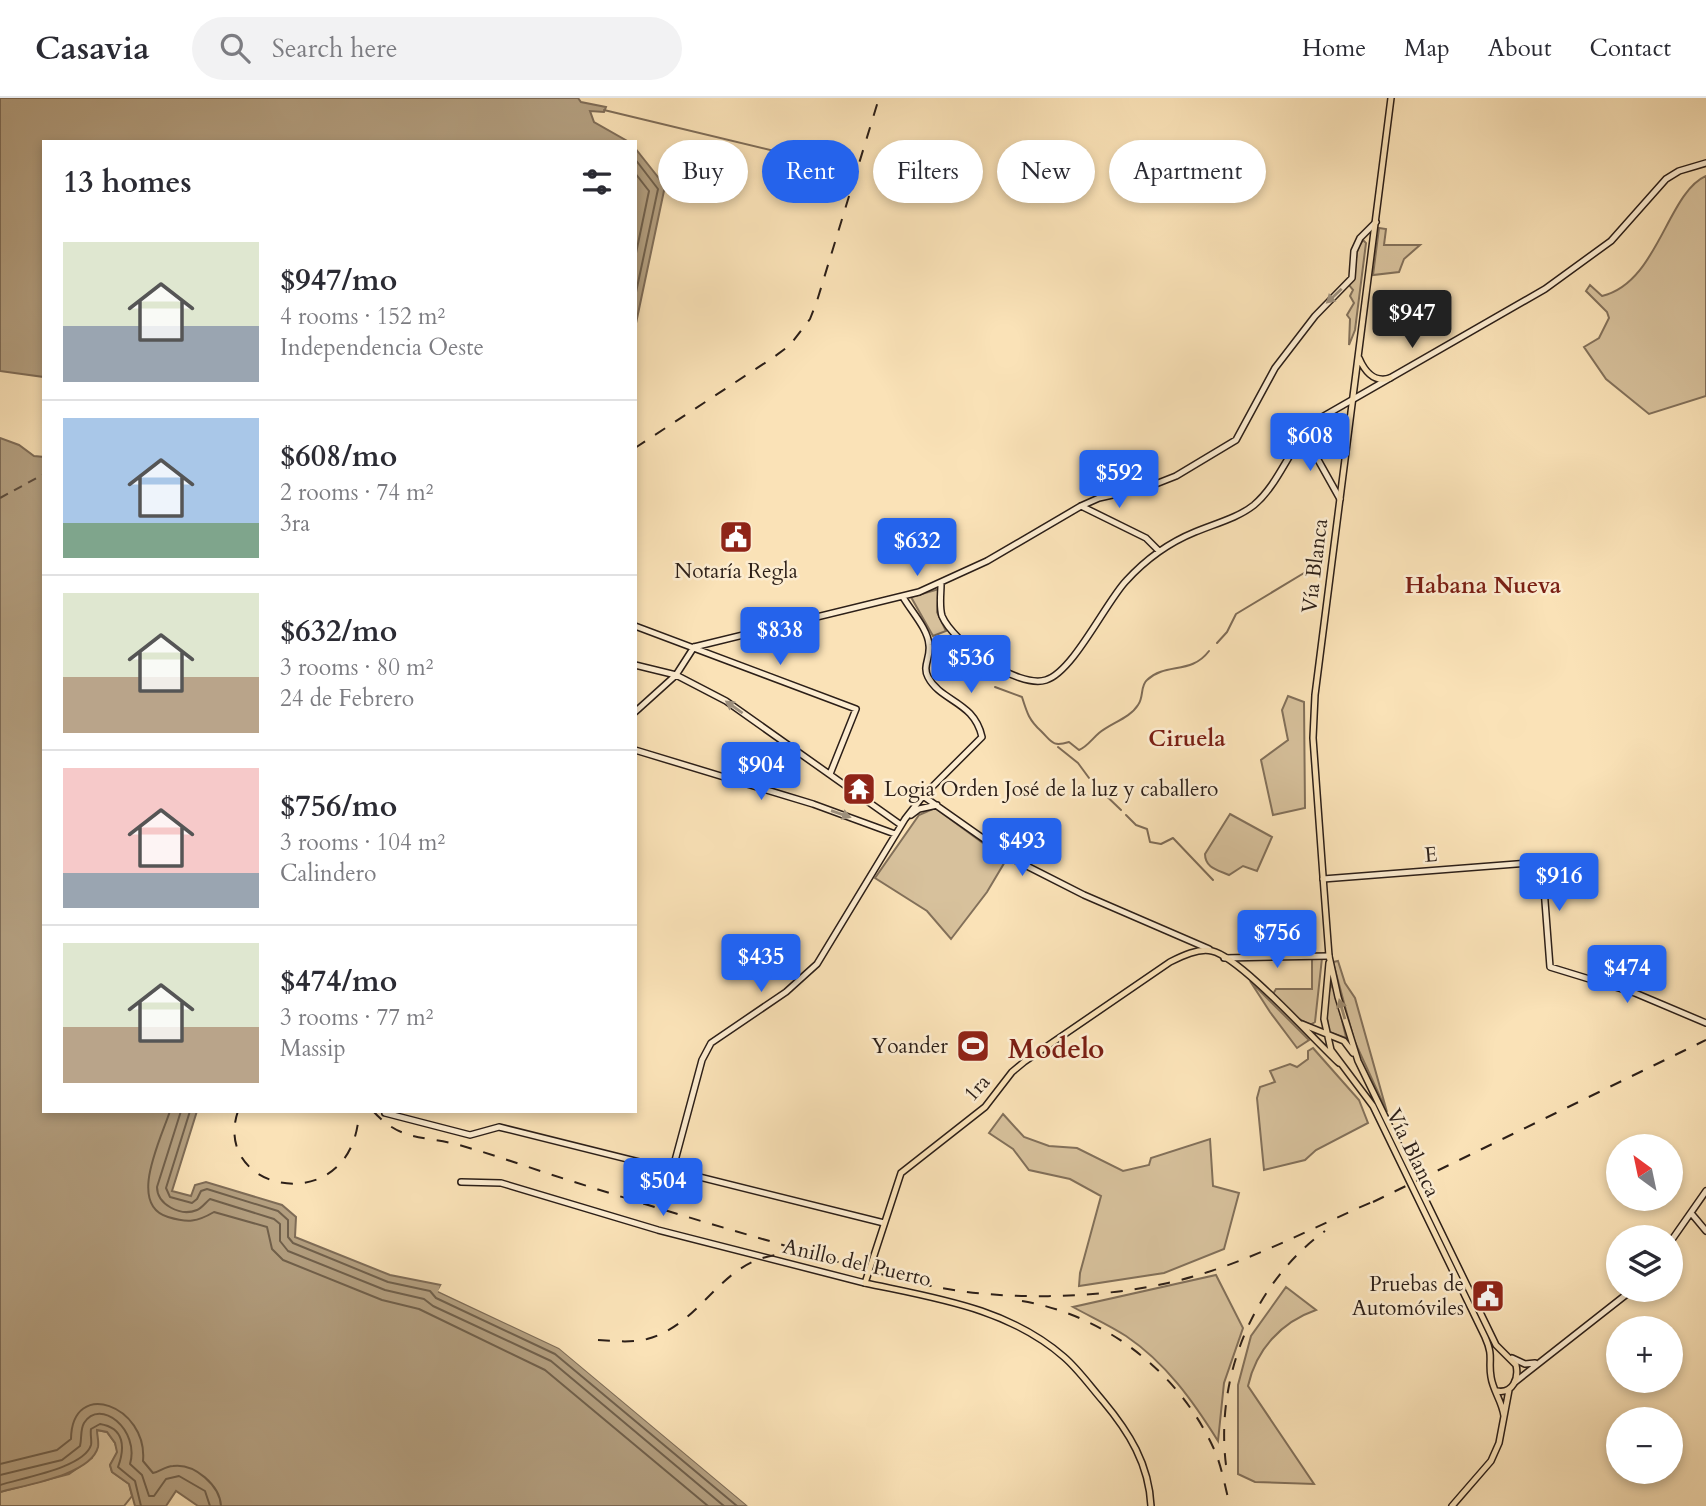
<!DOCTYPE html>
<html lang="en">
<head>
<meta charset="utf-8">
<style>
	body { margin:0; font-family:Cardo,serif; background:#f2f2f3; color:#2b2b33; height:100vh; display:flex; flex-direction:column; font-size:26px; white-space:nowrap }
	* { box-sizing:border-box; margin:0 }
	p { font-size:23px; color:#7c7c81 }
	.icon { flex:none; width:38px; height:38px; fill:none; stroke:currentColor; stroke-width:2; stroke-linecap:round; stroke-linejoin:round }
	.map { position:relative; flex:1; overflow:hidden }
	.side { position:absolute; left:42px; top:42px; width:595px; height:973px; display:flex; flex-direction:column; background:#fff; border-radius:0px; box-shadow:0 4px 10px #0003 }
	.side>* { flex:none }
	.guide { position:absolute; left:658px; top:42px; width:665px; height:63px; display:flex; gap:14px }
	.needle { width:46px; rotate:327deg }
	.fabs { position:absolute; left:1606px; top:1036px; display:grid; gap:14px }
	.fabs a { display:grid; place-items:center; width:77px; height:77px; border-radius:50%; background:#fff; box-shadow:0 4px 10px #0003; font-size:35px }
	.price { position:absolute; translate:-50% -60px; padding:0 16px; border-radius:7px; background:#2563eb; color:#fff; font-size:23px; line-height:46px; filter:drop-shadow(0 2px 4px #0008) }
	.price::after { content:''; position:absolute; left:50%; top:42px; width:21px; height:16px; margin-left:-10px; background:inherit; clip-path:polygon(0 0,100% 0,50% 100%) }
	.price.active { background:#222; color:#fff }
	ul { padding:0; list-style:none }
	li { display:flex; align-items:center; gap:21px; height:175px; padding:0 21px }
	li+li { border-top:2px solid #e1e1e2 }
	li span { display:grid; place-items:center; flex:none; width:196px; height:140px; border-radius:0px; color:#555 }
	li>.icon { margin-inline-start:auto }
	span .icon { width:84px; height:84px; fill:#fffc; stroke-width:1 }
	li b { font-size:30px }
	h2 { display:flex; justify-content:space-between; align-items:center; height:84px; padding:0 21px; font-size:30px }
	.chip { padding:0 24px; border-radius:32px; background:#fff; box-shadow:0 4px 10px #0003; font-size:24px; line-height:63px }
	.chip.active { background:#2563eb; color:#fff }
	header { display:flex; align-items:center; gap:42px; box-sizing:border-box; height:98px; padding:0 35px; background:#fff; border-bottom:2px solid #e1e1e2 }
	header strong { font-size:33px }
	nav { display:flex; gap:38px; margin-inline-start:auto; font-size:24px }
	.search { width:490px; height:63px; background:#f2f2f3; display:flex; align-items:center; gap:18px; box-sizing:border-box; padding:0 24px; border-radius:38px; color:#7c7c81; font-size:26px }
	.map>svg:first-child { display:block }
</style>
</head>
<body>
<header>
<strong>Casavia</strong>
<div class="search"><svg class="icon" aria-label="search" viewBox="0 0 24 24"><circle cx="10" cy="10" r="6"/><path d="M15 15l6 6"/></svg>Search here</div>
<nav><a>Home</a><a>Map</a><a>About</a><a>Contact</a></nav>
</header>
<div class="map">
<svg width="1706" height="1408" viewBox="0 0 1706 1408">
	<rect width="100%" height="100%" fill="#fae2b7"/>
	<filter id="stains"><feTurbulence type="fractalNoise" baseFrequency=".00286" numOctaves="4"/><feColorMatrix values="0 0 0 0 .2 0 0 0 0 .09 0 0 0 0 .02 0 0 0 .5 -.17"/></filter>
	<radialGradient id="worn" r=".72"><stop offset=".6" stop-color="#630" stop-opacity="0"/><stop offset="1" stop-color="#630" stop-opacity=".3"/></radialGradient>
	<path fill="#d7c19c" stroke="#82705a" stroke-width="2" d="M1706,78V298L1649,316L1606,281L1584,249L1599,240L1609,220L1607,214L1586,193L1590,187L1602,198C1658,185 1667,95 1706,78Z
		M1379,130L1386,131L1384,147H1420L1404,161L1399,174L1373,177Z
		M1363,142L1366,145L1355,232L1349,247L1350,221L1347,217L1354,205L1350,198L1353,192L1349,187C1360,173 1351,156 1363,142Z
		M939,491L937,514L946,533L933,538L911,499Z
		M1288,598L1304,604L1305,710L1273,717L1261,662L1288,642L1282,612Z
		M935,710L1006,762L987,794L951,841L927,813L875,780L919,717Z
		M1230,716L1272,739L1257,773L1243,768L1229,777C1218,772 1205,770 1205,756Z
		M1322,860L1315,924L1310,927L1297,920L1273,896L1276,891H1312V861Z
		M1338,863L1345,885L1355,900L1387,1014L1354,942L1333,864Z
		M1250,883L1309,942L1297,950L1270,914Z
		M1333,885L1346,939V940L1329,934C1326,918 1325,898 1333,885Z
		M1313,950L1359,1002L1368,1025L1316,1052L1305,1062L1264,1072L1257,1000L1260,989L1275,984L1270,973L1290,966L1297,969L1308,961V953Z
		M1003,1016L1024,1039L1049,1048L1077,1050L1123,1073L1149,1067L1151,1060L1210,1041L1213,1088L1239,1095L1224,1151L1164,1175L1079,1188L1080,1175L1101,1098L1070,1081L1029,1072L1013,1051L989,1035Z
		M1216,1177L1243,1230L1224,1285L1218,1343C1193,1303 1166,1265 1126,1238C1109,1227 1091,1219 1073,1209Z
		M1286,1189L1316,1212C1281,1224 1256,1252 1248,1288L1314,1386L1255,1384L1238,1376V1287L1251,1238Z
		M97,1332L107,1334L115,1345L118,1354L110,1367L112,1374L129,1386L132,1398L124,1408H0V1394L69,1376L92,1360Z"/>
	<path fill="#b4a081" stroke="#7e6c57" stroke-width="2" d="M0,0H578L581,4L606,9L604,14L590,13L594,24L629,44H44V279L0,273Z
		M635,50L665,88L635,230Z
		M0,340L19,347L34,358L44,359V1013H197L172,1093L191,1098L195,1087L206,1084L282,1107L296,1119L295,1139L390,1177L441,1187L439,1194L559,1250L748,1408H198L176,1393L166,1408H135L129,1386L112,1374L110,1367L117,1354L115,1345L107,1334L97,1332C97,1337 99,1344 98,1349C91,1377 25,1387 0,1394Z"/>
	<path fill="#fae2b7" d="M443,1184V1192L561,1247L752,1408H748L559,1250L438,1193Z"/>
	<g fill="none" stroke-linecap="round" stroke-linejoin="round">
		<path stroke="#70604c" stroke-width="2" d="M635,61L658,91L635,199
			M635,75L649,93L635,160
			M170,1013C161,1041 127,1107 168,1119C188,1125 197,1124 214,1114L267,1129L272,1151L283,1162L382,1202L419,1211L545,1272L708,1408
			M181,1013L157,1089C157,1106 180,1119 197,1112C202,1110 206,1104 210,1101L274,1121L280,1126V1143L288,1153L385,1192L424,1201L433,1208L551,1263L724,1408
			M190,1013L166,1090L170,1099L192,1105L197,1101L201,1093L207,1091L278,1113L288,1122V1139L293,1145L388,1184L430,1193L436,1200L555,1256L737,1408
			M0,1366L57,1352L71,1341C72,1279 148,1308 143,1363L153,1375C160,1374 165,1368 173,1368C195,1365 220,1388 221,1408
			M0,1377L62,1362L80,1348C82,1340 80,1332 84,1325C100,1299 140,1332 130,1366L142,1377L149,1398H154L166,1381L179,1378L205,1393L210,1408
			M0,1387C21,1380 84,1370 91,1347C92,1343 90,1336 91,1331L100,1326C125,1330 125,1350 118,1369L135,1383L141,1408"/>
		<path stroke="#7e6c57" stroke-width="2" d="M604,12L845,70
			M1313,468L1318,463
			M1217,545L1227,534L1236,516L1309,472
			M995,589L1022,599C1027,615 1029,622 1041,633C1052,644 1052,649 1069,644L1079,652C1087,649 1092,641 1099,635C1111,625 1130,620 1138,607C1144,599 1140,588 1147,582C1166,564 1191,577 1209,553
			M1058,649L1078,665L1089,680
			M1096,688L1121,712
			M1126,717L1136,727L1147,731L1150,744L1161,746L1173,740L1213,782"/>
		<path stroke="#5c4c3d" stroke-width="2" stroke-dasharray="9 7" stroke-linecap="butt" d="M0,400L44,376"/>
		<defs>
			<path id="secondary" d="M1303,335L1340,401
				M1081,408L1146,440L1159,453
				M941,486C941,496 939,508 942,518C953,544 1017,591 1046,582C1073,574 1106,504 1126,483C1146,461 1168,445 1195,434C1214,426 1238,420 1254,407C1281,384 1290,346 1317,322L1545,191L1611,143L1666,81L1679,73L1706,65
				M635,528L856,611L830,676
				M694,549L919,494L987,463L1081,408L1099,400L1148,389L1176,378L1236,342L1275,270L1315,218L1352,180L1354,153L1360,140L1376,124
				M635,567L676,577L726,603L901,727
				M635,614L676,577L694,549
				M635,652L813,706L895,736
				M923,698L1011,760L1084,797L1209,851
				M911,717L919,711L937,707
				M1323,781L1542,764L1550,869L1635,895L1706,925
				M1224,860L1329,858
				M385,1015L470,1037L499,1029L884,1125
				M673,1070L702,962L711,945L786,894L817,866L905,721L923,698L982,639C974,603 941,604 928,579C922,568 931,559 929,547C928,531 911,513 903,499
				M461,1084L501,1085L658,1132L865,1185
				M1691,1115L1706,1133
				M1671,1143L1706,1093
				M1512,1260L1525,1266L1535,1265
				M1515,1284L1632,1192"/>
			<path id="primary" d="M1391,0L1315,597L1313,640L1324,792L1329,858L1338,899L1358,963L1496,1247L1516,1267C1519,1280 1513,1296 1497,1293
				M1359,260C1365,274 1374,285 1390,280
				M1329,865L1324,921L1331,952L1373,1008L1485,1239C1494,1259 1488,1262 1491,1279C1493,1293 1502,1303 1504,1318
				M1302,926L1344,943L1353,955
				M1151,1408C1149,1366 1129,1334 1103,1303C1090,1288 1078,1271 1064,1259C1008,1210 935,1200 865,1185L901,1075L985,1009L1012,974L1024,964L1170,864C1182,858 1198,850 1212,853C1240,859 1314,942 1339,965
				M1452,1408L1491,1363L1499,1345L1509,1292"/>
		</defs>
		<use href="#secondary" stroke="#2c1f18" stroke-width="8"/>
		<use href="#primary" stroke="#2c1f18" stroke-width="8"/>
		<use href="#secondary" stroke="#fcecd0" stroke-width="5"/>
		<use href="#primary" stroke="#fae2b7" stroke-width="5"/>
		<path stroke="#2c1f18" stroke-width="2" stroke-dasharray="12 12" stroke-linecap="butt" d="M635,350L774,259L790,247L810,221L817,203L879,0
			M238,1013C210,1096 355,1123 359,1013
			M373,1013C401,1044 423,1037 459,1047C495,1057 530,1070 565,1081C634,1103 703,1124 773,1144C825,1160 877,1177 931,1188C1003,1203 1097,1201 1168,1185C1244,1168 1308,1131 1379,1101
			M1373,1104L1706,942
			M1022,1203C1105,1217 1179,1274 1214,1351C1222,1369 1225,1389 1230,1408
			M598,1242C614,1243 631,1245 647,1241C710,1224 722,1148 801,1157
			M1226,1367C1215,1280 1253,1185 1325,1133"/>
	</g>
	<defs><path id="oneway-solid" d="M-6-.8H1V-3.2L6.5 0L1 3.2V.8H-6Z" transform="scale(1.75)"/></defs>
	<g fill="#9e907d">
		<use href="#oneway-solid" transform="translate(1334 198) rotate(137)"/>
		<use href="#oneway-solid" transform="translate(734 609) rotate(-145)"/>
		<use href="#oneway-solid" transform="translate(841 716) rotate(19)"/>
	</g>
	<use fill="#9d8a6f" href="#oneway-solid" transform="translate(1342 911) rotate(-106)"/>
	<defs>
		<symbol id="civic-square" viewBox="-11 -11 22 22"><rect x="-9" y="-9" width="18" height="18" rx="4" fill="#8f2418" stroke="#fcecd0"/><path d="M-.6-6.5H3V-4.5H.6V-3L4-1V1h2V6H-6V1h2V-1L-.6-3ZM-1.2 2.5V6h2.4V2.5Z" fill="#fff"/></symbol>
		<symbol id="temple-square" viewBox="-11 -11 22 22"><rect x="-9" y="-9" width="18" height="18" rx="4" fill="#8f2418" stroke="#fcecd0"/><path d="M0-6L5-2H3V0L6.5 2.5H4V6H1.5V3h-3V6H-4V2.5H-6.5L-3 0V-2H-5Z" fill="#fff"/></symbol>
		<symbol id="stadium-square" viewBox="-11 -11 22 22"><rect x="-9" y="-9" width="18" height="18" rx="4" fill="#8f2418" stroke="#fcecd0"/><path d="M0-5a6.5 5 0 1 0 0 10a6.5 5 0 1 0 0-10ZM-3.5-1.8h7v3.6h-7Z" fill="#fff"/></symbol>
	</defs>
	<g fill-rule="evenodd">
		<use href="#civic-square" x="717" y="420" width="38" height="38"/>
		<use href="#temple-square" x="840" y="672" width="38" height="38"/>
		<use href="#stadium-square" x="954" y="929" width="38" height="38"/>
		<use href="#civic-square" x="1469" y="1179" width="38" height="38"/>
	</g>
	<g text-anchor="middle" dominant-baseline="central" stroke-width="5" stroke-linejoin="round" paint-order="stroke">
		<g font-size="21" fill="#2c1f18" stroke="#fcecd0">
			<text transform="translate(1315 468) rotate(-83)">Vía Blanca</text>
			<text transform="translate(1431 757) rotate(-5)">E</text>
			<text transform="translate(977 990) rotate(-48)">1ra</text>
			<text transform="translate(1413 1055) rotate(64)">Vía Blanca</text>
			<text transform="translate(857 1165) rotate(13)">Anillo del Puerto</text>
		</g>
		<g font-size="21" fill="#2c1f18" stroke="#fcecd0" text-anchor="end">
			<text x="736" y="473" text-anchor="middle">Notaría Regla</text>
			<text x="884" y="691" text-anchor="start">Logia Orden José de la luz y caballero</text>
			<text x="948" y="948">Yoander</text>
			<text x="1464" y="1186">Pruebas de<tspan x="1464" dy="24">Automóviles</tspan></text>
		</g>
		<g font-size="23" font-weight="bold" fill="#7a1f14" stroke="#fcecd0">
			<text x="1483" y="487">Habana Nueva</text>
			<text x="1187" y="640">Ciruela</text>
		</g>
		<g font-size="28" font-weight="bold" fill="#7a1f14" stroke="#fcecd0">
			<text x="1056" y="951">Modelo</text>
		</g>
	</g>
	<rect width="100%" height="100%" filter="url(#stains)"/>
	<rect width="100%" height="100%" fill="url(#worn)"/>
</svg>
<div class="fabs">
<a><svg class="needle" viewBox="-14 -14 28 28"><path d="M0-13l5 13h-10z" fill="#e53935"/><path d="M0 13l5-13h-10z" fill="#7c7c81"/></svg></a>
<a><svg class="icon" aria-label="layers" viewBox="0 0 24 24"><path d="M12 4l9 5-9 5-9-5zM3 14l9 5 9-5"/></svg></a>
<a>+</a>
<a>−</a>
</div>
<b class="price active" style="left:1412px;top:252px">$947</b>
<b class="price" style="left:1310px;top:375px">$608</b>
<b class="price" style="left:1119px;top:412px">$592</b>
<b class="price" style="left:917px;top:480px">$632</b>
<b class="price" style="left:780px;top:569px">$838</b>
<b class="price" style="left:971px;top:597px">$536</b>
<b class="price" style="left:761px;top:704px">$904</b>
<b class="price" style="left:1022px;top:780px">$493</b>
<b class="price" style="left:1559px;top:815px">$916</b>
<b class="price" style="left:1277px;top:872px">$756</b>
<b class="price" style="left:761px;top:896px">$435</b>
<b class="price" style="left:1627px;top:907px">$474</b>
<b class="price" style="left:663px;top:1120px">$504</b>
<div class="guide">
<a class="chip">Buy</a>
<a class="chip active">Rent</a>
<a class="chip">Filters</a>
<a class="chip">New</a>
<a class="chip">Apartment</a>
</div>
<section class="side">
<h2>13 homes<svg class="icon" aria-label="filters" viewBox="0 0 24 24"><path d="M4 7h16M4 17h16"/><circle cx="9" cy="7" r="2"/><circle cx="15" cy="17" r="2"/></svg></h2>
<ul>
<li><span style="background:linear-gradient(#dfe7d0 60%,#9aa5b1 0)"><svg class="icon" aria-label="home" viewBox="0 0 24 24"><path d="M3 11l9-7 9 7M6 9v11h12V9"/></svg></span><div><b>$947/mo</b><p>4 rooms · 152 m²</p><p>Independencia Oeste</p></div></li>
<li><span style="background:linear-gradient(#a9c7e8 75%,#7fa58c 0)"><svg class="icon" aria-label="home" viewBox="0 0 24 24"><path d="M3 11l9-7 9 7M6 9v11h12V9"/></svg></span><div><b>$608/mo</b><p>2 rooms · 74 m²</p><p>3ra</p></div></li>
<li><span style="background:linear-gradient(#dfe7d0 60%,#b9a48a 0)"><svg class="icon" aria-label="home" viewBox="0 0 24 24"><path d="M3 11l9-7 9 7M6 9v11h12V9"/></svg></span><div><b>$632/mo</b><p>3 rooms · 80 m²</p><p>24 de Febrero</p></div></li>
<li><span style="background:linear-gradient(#f6c9c9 75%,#9aa5b1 0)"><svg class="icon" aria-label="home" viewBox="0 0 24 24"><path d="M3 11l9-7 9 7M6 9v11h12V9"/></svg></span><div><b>$756/mo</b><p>3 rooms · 104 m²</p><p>Calindero</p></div></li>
<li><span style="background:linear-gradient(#dfe7d0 60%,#b9a48a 0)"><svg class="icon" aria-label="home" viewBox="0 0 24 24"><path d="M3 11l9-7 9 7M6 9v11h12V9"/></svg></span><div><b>$474/mo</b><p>3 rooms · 77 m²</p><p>Massip</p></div></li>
</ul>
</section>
</div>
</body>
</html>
